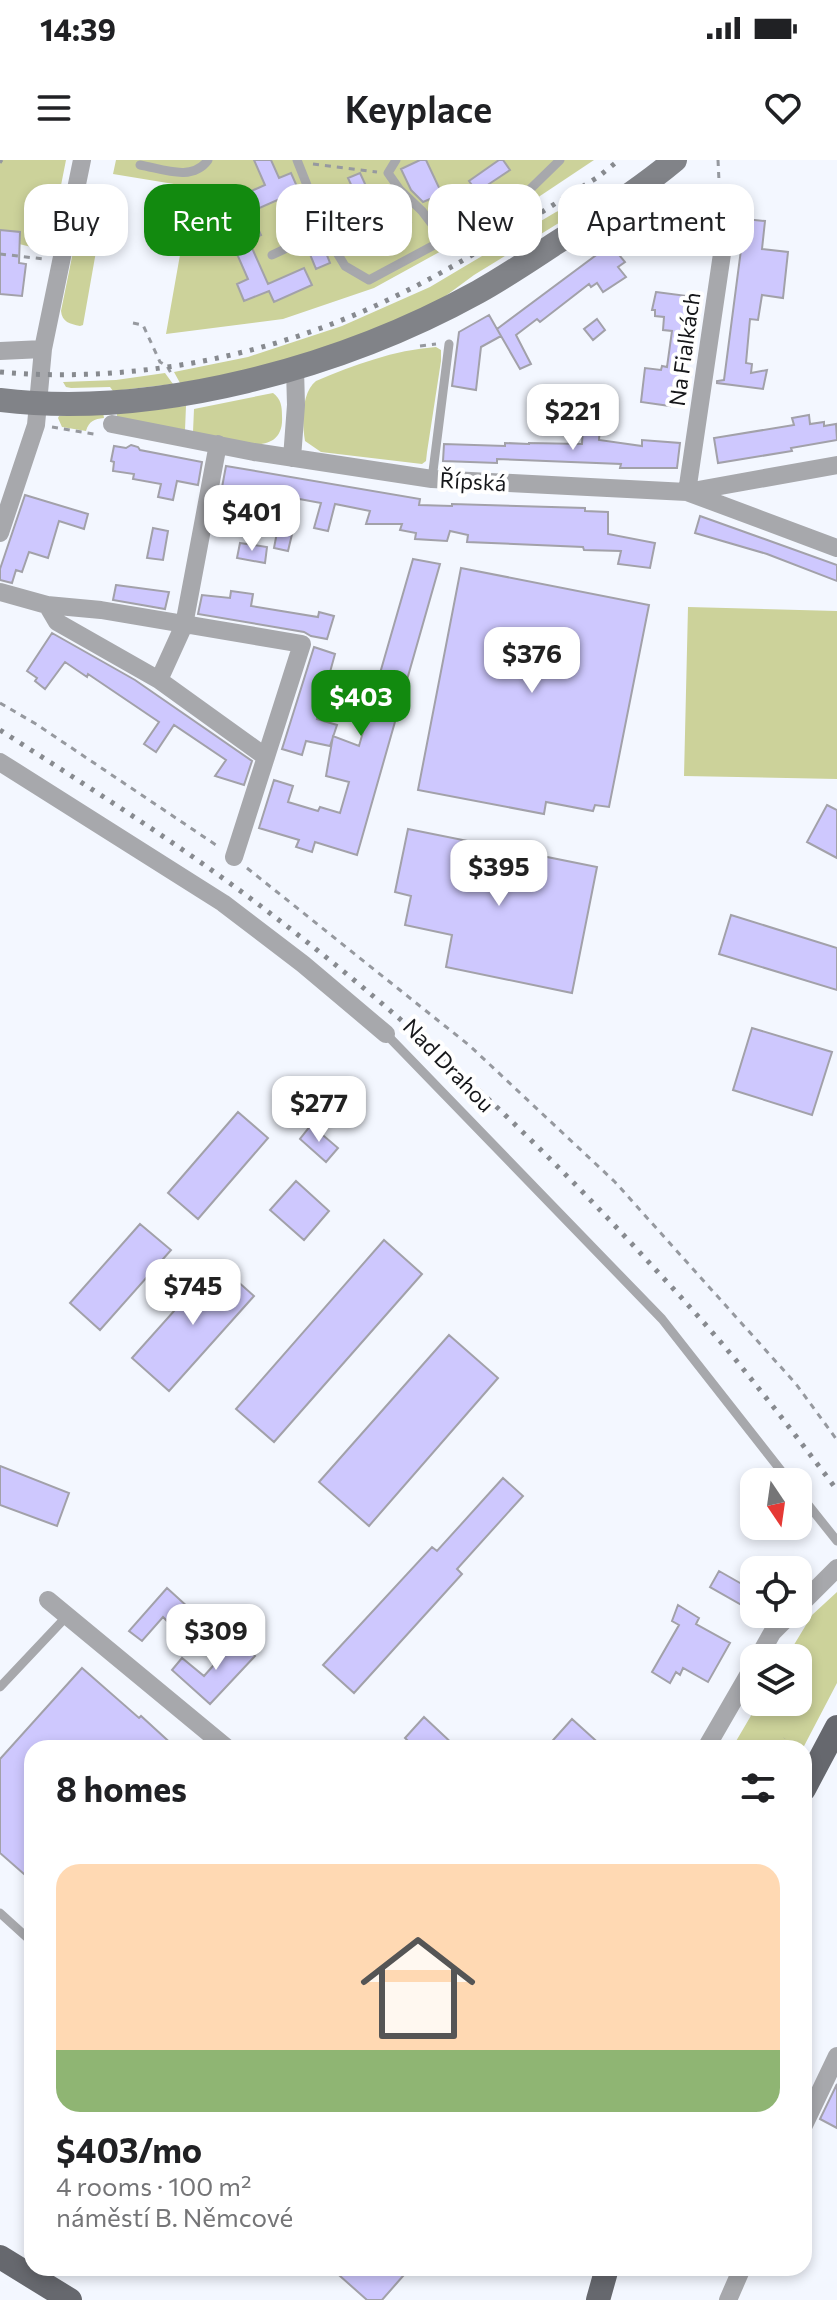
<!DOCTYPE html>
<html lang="en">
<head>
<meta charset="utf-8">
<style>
	body { margin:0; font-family:Commissioner,sans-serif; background:#f6f6f6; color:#202124; height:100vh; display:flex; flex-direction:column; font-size:30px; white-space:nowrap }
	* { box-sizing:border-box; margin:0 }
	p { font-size:26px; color:#757577 }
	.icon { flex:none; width:44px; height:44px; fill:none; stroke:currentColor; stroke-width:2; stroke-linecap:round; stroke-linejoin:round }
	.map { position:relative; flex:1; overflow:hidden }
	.details { position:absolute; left:24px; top:1580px; width:788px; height:536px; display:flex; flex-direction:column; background:#fff; border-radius:24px; box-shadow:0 4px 12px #0003 }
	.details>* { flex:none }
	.banner { position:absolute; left:24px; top:24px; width:790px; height:72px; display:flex; gap:16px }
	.needle { width:52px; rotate:167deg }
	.buttons { position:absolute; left:740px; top:1308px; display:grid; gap:16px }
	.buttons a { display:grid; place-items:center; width:72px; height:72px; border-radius:16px; background:#fff; box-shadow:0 4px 12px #0003; font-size:40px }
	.price { position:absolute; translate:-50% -68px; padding:0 18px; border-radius:16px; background:#fff; color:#222; font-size:26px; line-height:52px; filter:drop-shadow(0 2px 4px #0008) }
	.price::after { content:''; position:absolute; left:50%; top:48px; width:24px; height:18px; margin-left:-12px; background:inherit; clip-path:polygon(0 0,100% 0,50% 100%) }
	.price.on { background:#128a0f; color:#fff }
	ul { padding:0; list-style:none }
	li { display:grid; align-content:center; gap:16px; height:424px; padding:0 32px }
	li span { display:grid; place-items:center; height:248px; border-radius:24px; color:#555 }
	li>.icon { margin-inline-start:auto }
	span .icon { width:144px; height:144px; fill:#fffc; stroke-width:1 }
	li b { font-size:34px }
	h2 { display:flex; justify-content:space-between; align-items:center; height:96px; padding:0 32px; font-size:34px }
	.pill { padding:0 28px; border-radius:24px; background:#fff; box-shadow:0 4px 12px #0003; font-size:28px; line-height:72px }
	.pill.on { background:#128a0f; color:#fff }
	.status { display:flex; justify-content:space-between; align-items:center; height:56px; padding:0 40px; background:#fff; direction:ltr }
	.status svg { height:22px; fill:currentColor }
	header { display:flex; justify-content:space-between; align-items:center; height:104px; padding:0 32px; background:#fff; font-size:36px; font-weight:600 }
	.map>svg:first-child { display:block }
</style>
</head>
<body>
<div class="status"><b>14:39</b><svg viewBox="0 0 49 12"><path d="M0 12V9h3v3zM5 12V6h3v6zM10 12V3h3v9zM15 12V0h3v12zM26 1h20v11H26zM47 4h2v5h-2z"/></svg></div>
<header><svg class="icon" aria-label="menu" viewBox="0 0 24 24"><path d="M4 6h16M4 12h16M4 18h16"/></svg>Keyplace<svg class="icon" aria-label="heart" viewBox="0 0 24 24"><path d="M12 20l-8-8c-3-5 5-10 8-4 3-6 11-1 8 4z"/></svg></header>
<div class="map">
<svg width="837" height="2140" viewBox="0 0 837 2140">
	<rect width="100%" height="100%" fill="#f3f7ff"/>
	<path fill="#ccd29a" d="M0,0H66L48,91L19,84L20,72L0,70Z
		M116,0H594L534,40L374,128L283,159L166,174L192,27L113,14Z
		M610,29L604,40L562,61L474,115L436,143L374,171L251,211L180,223L174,212L248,197L342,166L430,127L556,52Z
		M85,33L106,35L83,165L80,166C70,164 62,162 61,151Z
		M436,187L441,190V201L427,292L426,301L422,304L321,292L305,281C302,263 301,233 316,221C354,205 394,190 436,187Z
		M165,213L173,224L113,231L110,227L71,228L66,227L63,222L116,220Z
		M273,233C281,239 282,246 282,256C285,304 221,278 193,272L194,249Z
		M186,246L185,270L117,259V252Z
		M103,252L104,258C94,259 89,261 86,271L62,267L58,258L59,256Z
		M688,447L837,451V619L684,616Z
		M837,1432V1523L803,1588H732L759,1542H798V1498H786L812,1455Z"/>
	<path fill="#cec8fe" stroke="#a2a1a9" stroke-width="2" d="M254,0H271L279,18L291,13L315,67L300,73L284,37L248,53L240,36L265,25Z
		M420,0H426L442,34L423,42L411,30L401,9Z
		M499,0H503L510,10L477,32L469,21Z
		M360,13L371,37L383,31L388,43L332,69L328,57L359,42L348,18Z
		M406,50L411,62L399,67L394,55Z
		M656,51L700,73L692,88L672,78L670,81L646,70Z
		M253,58L261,75L247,82L239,65Z
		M745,59L765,61L762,89L788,92L783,138L762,135L758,160L750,159L746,203L752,204L751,213L767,210L763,229L717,223V221L724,220Z
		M0,70L20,72L19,103L26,104L22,136L0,134Z
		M321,80L330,103L316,109L307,87Z
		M607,87L611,92L615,90L625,102L618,107L626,117L603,132L597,123L591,127L589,124L540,162L537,159L516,175L531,204L520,209L497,169Z
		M252,88L268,124L304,108L312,125L274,142L269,131L244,141L237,124L248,119L237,94Z
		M656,132L695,137L681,244L670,242V246L641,242L645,208L661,210L662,206L667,207L672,171L663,170L664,157L655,156V150H652Z
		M489,155L501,176L481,187L476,230L452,226L459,172Z
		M597,159L605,170L593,180L584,169Z
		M809,255L810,264L824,262V266L836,264L837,280L791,288L792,291L718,303L714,278L794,265L792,258Z
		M583,266L600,267L599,280L642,286V280L680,283L677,308H620L621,304L497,299V303L443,301L444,284L505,286V283L529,284V283L582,284Z
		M131,285L138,287L140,290L202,302L198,325L177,321L173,340L158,337L161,324L133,319L134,314L113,311L114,302L111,301L114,286L126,288Z
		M226,306L420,339L419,345L452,346V344L585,348V351L608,352V374L655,383L650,408L618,404L621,391L584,390L583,387L467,382L468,375L450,371L447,381L415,379L416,373L400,370L402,364H366L370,351L335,344L328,371L314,368L321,343L283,336L280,358L239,348L240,341L220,338Z
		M25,335L88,354L84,369L59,361L48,398L29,392L22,412L16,410L12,423L0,420V409Z
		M700,356L837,405V421L767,394L695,373Z
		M278,367L293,370L288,391L274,388Z
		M153,368L168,371L163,400L147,398Z
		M240,383L267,387L265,403L237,398Z
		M413,399L440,404L357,695L315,682L312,692L296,687L299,680L259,668L274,620L293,626L288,642L318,651L320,647L340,653L349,622L326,616L333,576L359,586Z
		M461,408L649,445L609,647L595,645L593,651L546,642L544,654L418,630Z
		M116,425L169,432L165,449L113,440Z
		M231,431L253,434L251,446L318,457L319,452L334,456L327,479L311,476L304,472L198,454L202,435L230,438Z
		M52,473L135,520L252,601L244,625L215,616L226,600L174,565L156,592L144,584L159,562L88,514L87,517L65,502L45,529L35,521L37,518L27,511Z
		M314,487L335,494L317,559L337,565L330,586L306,581L302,595L282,589Z
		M827,645L837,650V698L807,682Z
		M408,669L597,707L572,833L446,807L452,775L405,765L411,736L395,732Z
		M731,755L837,788V830L719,794Z
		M752,868L832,892L812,955L733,930Z
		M238,952L268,978L198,1059L168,1033Z
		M311,965L338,988L326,1002L300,979Z
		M296,1021L329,1051L304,1080L270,1050Z
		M140,1064L171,1090L100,1170L70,1143Z
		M384,1080L422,1114L274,1282L236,1249Z
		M217,1103L254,1136L169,1231L132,1198Z
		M449,1175L498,1218L369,1366L319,1322Z
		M0,1306L69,1333L57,1366L0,1345Z
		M503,1318L523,1336L457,1409L462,1414L354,1533L323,1505L432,1387L437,1391Z
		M719,1411L754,1431V1452L710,1427Z
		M167,1428L189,1448L172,1466L163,1457L142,1481L129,1471Z
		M678,1445L699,1458L696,1464L730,1483L708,1522L683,1508L680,1515L676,1512L670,1523L652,1512L679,1465L672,1461Z
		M236,1480L255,1496L210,1544L172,1510L182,1498L204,1516Z
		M82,1508L139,1558L141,1556L176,1588H32V1721L0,1693V1599Z
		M424,1557L457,1588H415L405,1578Z
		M572,1559L604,1588H546Z
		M837,1924V1968L820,1959Z
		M331,2108H394L403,2116L382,2140H367Z"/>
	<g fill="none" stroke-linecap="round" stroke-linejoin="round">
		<path stroke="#96999f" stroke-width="3" stroke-dasharray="6 6" stroke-linecap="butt" d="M718,0L719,21
			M0,3L2,0
			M313,4L377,12
			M345,43L382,29
			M0,94L44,99
			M133,163L143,165L160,202L167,206L172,215
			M420,186L436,184
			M52,267L94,274L96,270
			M0,543L36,564L219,687
			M247,708L470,886L615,1022L796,1224L837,1280
			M777,1588L784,1578"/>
		<path stroke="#a7a8ac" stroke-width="9" d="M297,0L328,78L345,106L369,120L520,39L560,0
			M396,0L388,13L400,30L422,51L444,80
			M140,5C163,9 192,22 208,0
			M272,95L325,70
			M432,319L449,184
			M386,874L662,1159L790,1322
			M798,1332L837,1381
			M0,1527L67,1456
			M0,1753L32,1782"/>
		<path stroke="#a7a8ac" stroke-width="18" d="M728,53L687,332L837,388
			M0,191L43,189
			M112,264L254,292L432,319L687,332L837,305
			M292,298L296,245L295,209
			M0,373L36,265L43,189L82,0
			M0,432L47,445L101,450L302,484L234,697
			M47,445L57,462L159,520L266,597
			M159,520L184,465L218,284
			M0,602L223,743L303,804L386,874
			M48,1440L227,1588
			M798,1447L837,1408
			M758,1498L772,1473L791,1454
			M706,1588L754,1505
			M804,1965L837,1896
			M728,2140L742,2108"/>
		<path stroke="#818388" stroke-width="24" d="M0,240C156,259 342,207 478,132C505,117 530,100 556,83C596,58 638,31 675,0"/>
		<path stroke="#66686e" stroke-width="24" d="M804,1629L837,1567
			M0,2097L70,2140
			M598,2140L607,2108"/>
		<path stroke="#878a8f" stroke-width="5" stroke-dasharray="4 8" stroke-linecap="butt" d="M0,212C135,224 273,196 394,137C465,103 531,58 598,17L619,0
			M0,570C93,630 187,689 275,757C408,859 531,974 644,1097C681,1137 718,1177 752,1220C781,1256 809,1293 837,1330"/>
	</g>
	<g text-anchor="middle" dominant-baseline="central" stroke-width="8" stroke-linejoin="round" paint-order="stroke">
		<g font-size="22" fill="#16171a" stroke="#fff">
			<text transform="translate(684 189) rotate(-82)">Na Fialkách</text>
			<text transform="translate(473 321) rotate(3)">Řípská</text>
			<text transform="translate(449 905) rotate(46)">Nad Drahou</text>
		</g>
	</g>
</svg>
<div class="buttons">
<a><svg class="needle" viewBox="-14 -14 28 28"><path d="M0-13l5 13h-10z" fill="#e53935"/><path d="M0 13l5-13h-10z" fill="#757577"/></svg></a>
<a><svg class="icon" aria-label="locate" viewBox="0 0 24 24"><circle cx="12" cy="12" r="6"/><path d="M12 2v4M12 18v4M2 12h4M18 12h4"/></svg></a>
<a><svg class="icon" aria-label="layers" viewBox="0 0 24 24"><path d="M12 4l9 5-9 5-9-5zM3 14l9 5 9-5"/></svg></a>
</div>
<b class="price" style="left:573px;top:292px">$221</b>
<b class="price" style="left:252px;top:393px">$401</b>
<b class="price" style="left:532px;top:535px">$376</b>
<b class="price on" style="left:361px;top:578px">$403</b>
<b class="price" style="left:499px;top:748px">$395</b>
<b class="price" style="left:319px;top:984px">$277</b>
<b class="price" style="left:193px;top:1167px">$745</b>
<b class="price" style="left:216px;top:1512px">$309</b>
<div class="banner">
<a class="pill">Buy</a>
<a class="pill on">Rent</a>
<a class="pill">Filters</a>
<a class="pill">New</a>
<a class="pill">Apartment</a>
</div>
<section class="details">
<h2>8 homes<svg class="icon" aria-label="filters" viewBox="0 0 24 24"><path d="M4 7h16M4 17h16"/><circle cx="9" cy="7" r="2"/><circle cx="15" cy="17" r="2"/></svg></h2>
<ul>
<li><span style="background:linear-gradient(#ffd9b3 75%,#8fb573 0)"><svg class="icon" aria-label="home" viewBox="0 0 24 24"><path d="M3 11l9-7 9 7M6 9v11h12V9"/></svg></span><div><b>$403/mo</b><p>4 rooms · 100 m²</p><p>náměstí B. Němcové</p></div></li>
</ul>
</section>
</div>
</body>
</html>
